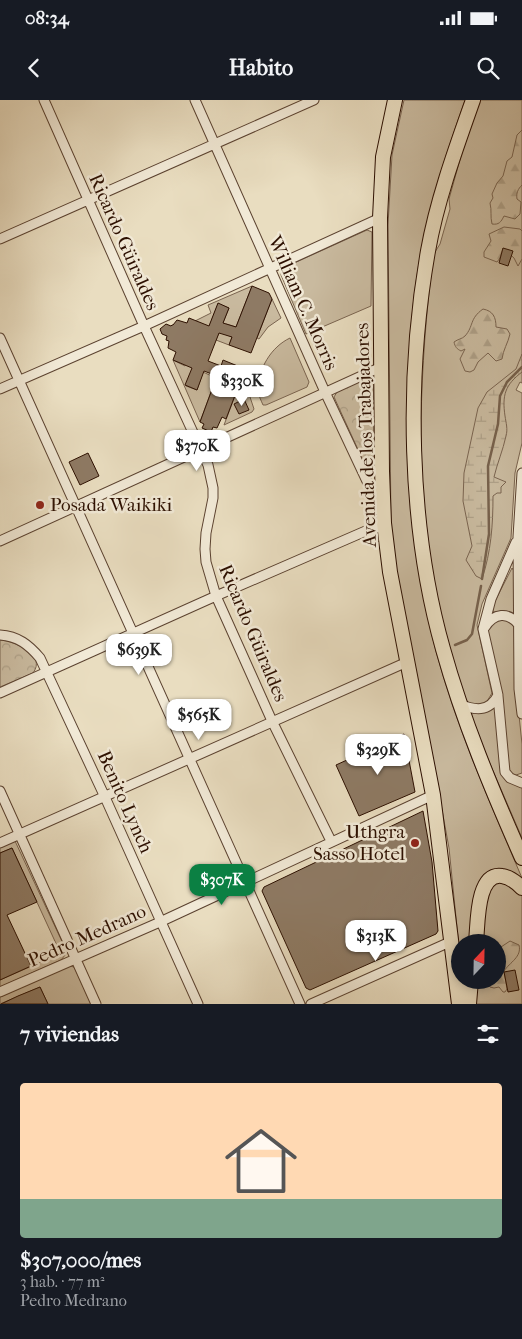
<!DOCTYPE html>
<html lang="es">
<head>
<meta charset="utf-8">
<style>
	body { margin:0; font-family:"IM FELL French Canon",serif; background:#242831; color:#f1f3f6; height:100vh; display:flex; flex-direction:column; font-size:19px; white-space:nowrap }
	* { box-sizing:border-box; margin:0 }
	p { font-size:16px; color:#9ea1a6 }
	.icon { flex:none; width:28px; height:28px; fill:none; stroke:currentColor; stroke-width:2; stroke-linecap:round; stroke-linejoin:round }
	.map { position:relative; height:904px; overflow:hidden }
	.sheet { display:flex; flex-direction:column; background:#171b24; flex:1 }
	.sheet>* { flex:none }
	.needle { width:32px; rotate:22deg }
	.fabs { position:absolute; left:451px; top:834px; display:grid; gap:10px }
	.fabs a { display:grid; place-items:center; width:55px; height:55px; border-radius:50%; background:#171b24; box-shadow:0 2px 8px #0003; font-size:25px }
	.price { position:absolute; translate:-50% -42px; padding:0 11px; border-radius:10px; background:#fff; color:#222; font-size:16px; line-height:32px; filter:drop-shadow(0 1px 2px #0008) }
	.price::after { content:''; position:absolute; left:50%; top:30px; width:15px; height:11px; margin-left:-8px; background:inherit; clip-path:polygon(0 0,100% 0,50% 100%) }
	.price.current { background:#0b8043; color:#fff }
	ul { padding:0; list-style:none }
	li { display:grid; align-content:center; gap:10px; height:265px; padding:0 20px }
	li+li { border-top:1px solid #363941 }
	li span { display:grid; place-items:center; height:155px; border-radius:5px; color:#555 }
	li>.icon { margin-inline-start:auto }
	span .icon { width:90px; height:90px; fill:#fffc; stroke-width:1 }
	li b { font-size:21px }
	h2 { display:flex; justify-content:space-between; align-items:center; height:60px; padding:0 20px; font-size:21px }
	.status { display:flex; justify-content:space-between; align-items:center; height:35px; padding:0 25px; background:#171b24; direction:ltr }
	.status svg { height:14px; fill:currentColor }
	header { display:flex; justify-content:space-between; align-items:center; height:65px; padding:0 20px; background:#171b24; font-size:22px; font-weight:800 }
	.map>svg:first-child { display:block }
</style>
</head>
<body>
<div class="status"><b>08:34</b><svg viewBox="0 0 49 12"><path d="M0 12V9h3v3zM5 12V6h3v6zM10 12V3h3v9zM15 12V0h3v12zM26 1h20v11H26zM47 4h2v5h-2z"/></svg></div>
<header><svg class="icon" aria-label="back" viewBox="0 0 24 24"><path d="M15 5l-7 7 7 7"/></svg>Habito<svg class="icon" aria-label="search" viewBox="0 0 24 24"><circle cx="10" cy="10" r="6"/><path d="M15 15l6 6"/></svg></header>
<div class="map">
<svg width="522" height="904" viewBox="0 0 522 904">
	<defs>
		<pattern id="forest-firs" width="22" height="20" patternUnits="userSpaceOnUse" patternTransform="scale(1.25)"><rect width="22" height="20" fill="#c9ba9f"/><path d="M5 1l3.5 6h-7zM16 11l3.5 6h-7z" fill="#ad9f87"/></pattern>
		<pattern id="wetland-marsh" width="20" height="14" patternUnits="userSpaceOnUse" patternTransform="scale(1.25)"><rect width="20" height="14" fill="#c9ba9f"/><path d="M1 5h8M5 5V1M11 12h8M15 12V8" fill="none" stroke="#ad9f87"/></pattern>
		<pattern id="park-crowns" width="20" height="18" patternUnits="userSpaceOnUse" patternTransform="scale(1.25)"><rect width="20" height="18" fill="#c9ba9f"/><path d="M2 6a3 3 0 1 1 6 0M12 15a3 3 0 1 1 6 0" fill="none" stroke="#ad9f87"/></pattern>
	</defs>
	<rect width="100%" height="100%" fill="#e9ddc0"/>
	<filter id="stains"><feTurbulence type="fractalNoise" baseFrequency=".004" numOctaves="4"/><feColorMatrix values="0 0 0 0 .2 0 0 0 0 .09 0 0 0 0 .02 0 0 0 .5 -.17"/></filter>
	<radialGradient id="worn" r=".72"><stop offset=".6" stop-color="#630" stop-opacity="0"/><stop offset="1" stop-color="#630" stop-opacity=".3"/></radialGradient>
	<path fill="#c9ba9f" stroke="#7a6450" d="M404,0H465C448,49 430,100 421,151C413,195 409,239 408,283C405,376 413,466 437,555C458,632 491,705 522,778V784L496,771L472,842H460V857L449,748L428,633L398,485L391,425L388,125L392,55Z
		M480,0H522V283L520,282L516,290L522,293V343L515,373L511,438L482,504L477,525L492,593L486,603C481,604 473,606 468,602C462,597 460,584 458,577C432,497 420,406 421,322C422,267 426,213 433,159L435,152L440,144L450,109L449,99L464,45Z
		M367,130L372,132L371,206L306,234L281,175V169Z
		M252,186L236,227L226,224L222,233L232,237L229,245L216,240L229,208L218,204L205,237L195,221L211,213L208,205Z
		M272,199L281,218L268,227L259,239L257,238Z
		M290,238L309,282L307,287L266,305H263C261,300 258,295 258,290C258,269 271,247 290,238Z
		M192,250L198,253L186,286L197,290L203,272L216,278L200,322L173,260L185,266Z
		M243,275L246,276L249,294L254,309L252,312L224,325Z
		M512,468L514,471V512L512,514L504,511L493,512V505Z
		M507,518L515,527L517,596L522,644V673L516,675L509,672L500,593L488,531L491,523Z
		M494,607L496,608L500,663L522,687V738L469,615C478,611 486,613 494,607Z
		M15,741L66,850V854L61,860L0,887V880L57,855L59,850L12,748L0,753V746Z
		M496,779L522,793V904H473L476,880H498V842H480L485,796Z
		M70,866L74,867L76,871L91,904H48L40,887L0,904V897Z"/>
	<path fill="url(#forest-firs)" stroke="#7a6450" d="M522,30V85C518,89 516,93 517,99L521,102L520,114L515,119L504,116C501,122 499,125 492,124C490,116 492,111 490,103L493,98L492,94L497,83L503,76L507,61L512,57L517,35Z
		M504,127L520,129L522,131V159L518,166L514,158L503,148L500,158L497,162L484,157V152L491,141L489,134Z
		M483,209C493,211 496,217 496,227L507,229L510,234C508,243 503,250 502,259L496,261L488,253L478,262L474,270L470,272L465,271L460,259L465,249L461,251C457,249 455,247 454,242C458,239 462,239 465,236C474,226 469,219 483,209Z
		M510,841L519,845C522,857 510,862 504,871L507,889L505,892H503L499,887L494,888L490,887L486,880H498V849Z"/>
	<path fill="url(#wetland-marsh)" stroke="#7a6450" d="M522,254V272C505,285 502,295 505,316C506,323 508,329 506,336C503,350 497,364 494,377L506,382L501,387V393H497L493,396C493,425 491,452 482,479L476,476L466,460L472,446L463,401L464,373L478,308L487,292L516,269Z"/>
	<path fill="url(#park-crowns)" stroke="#7a6450" d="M367,278L371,279L374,283V364L371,368L366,367L334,297L337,292Z
		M0,540C14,541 47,555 33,573L0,587Z"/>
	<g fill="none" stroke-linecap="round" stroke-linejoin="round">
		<path stroke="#77614c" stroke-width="2.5" d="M482,479L489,434L488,366L498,324L500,296L507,282L522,267
			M455,545L467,540L472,534L481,486"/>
	</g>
	<path fill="#8e7a64" stroke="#2c0f00" d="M503,148L513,151L508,166L499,163Z
		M252,186L269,193L272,199L251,253L229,245L232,237L219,233L208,261L221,266L223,260L245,269L226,319L222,317L217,328L213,327L211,332L202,328L204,324L200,322L217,276L204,271L197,290L185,285L192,268L173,260L176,252L168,248L169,241L166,240L167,236L162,234L160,229L166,224L171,226L172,225H173L177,220L187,223L189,218L209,226L218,203L229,208L223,223L236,227Z
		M244,299L249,310L239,314L234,304Z
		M88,353L99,376L80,385L69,362Z
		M404,634L415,692L359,716L336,665Z
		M423,711L432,762L438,831L436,834L310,890L306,888L262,791L264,787Z
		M12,748L37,802L7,815L31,866L0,880V753Z
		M515,870L519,890L508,892L504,872Z
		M40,887L48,904H1L18,896Z"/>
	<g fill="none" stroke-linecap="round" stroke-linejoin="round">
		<defs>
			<path id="minor" d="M44,0L144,226L208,365L213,388V398L206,433L205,449L206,462L216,496L272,621L331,741
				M195,0L325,292L381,411
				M0,139L314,0
				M0,238L300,904
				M0,289L144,226L380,118
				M522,373L518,437L519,589L522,614
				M0,441L381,267
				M485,527C494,513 508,511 519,525
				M0,535C18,536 29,545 40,558L104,695L198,904
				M0,593L216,496L384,423
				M498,596L505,672L510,678L522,683
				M459,604C474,610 489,613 498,595L483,529L491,499L516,442
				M0,691L96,904
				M0,743L407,562
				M0,892L160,822L433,695
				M311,904L452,841"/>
			<path id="primary" d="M395,0L383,57L380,118L382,371L384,423L390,472L433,695L459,904
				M473,0C456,48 437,100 428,151C406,276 408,426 443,549C463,621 492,690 522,758
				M476,842C478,825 476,772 502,776C510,777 516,782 522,788
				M469,904L471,880"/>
		</defs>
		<use href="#minor" stroke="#5b4230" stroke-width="11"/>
		<use href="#primary" stroke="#2c0f00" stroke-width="16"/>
		<use href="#minor" stroke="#f1e9d6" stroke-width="9"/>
		<use href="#primary" stroke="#e9ddc0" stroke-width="14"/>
	</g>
	<g fill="#8f2418" stroke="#f1e9d6" stroke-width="2">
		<circle cx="40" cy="405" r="5"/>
		<circle cx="415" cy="743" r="5"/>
	</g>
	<g text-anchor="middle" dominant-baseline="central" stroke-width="5" stroke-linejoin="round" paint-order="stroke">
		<g font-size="19" fill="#2c0f00" stroke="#f1e9d6">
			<text transform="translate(124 142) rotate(66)">Ricardo Güiraldes</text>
			<text transform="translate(303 203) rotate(66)">William C. Morris</text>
			<text transform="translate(366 335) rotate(-92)">Avenida de los Trabajadores</text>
			<text transform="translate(253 533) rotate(67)">Ricardo Güiraldes</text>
			<text transform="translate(125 702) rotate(66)">Benito Lynch</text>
			<text transform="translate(87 836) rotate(-24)">Pedro Medrano</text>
		</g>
		<g font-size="19" fill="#2c0f00" stroke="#f1e9d6" text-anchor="start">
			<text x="50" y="405">Posada Waikiki</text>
			<text x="405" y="732" text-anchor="end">Uthgra<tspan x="405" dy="22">Sasso Hotel</tspan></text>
		</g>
	</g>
	<rect width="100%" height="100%" filter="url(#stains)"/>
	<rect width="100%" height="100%" fill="url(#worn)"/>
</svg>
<div class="fabs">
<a><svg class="needle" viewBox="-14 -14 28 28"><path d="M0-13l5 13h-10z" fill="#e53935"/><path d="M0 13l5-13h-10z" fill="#9ea1a6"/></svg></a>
</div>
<b class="price" style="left:242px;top:307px">$330K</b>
<b class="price" style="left:197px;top:372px">$370K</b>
<b class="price" style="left:139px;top:576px">$639K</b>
<b class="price" style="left:199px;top:641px">$565K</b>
<b class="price" style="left:378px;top:676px">$329K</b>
<b class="price current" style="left:222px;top:806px">$307K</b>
<b class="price" style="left:376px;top:862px">$313K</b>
</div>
<section class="sheet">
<h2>7 viviendas<svg class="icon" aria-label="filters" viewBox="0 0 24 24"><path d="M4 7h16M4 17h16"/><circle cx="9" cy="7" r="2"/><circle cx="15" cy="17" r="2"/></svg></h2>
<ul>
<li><span style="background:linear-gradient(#ffd9b3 75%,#7fa58c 0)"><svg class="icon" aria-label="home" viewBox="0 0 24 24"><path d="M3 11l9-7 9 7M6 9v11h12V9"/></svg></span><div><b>$307,000/mes</b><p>3 hab. · 77 m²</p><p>Pedro Medrano</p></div></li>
</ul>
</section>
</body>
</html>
